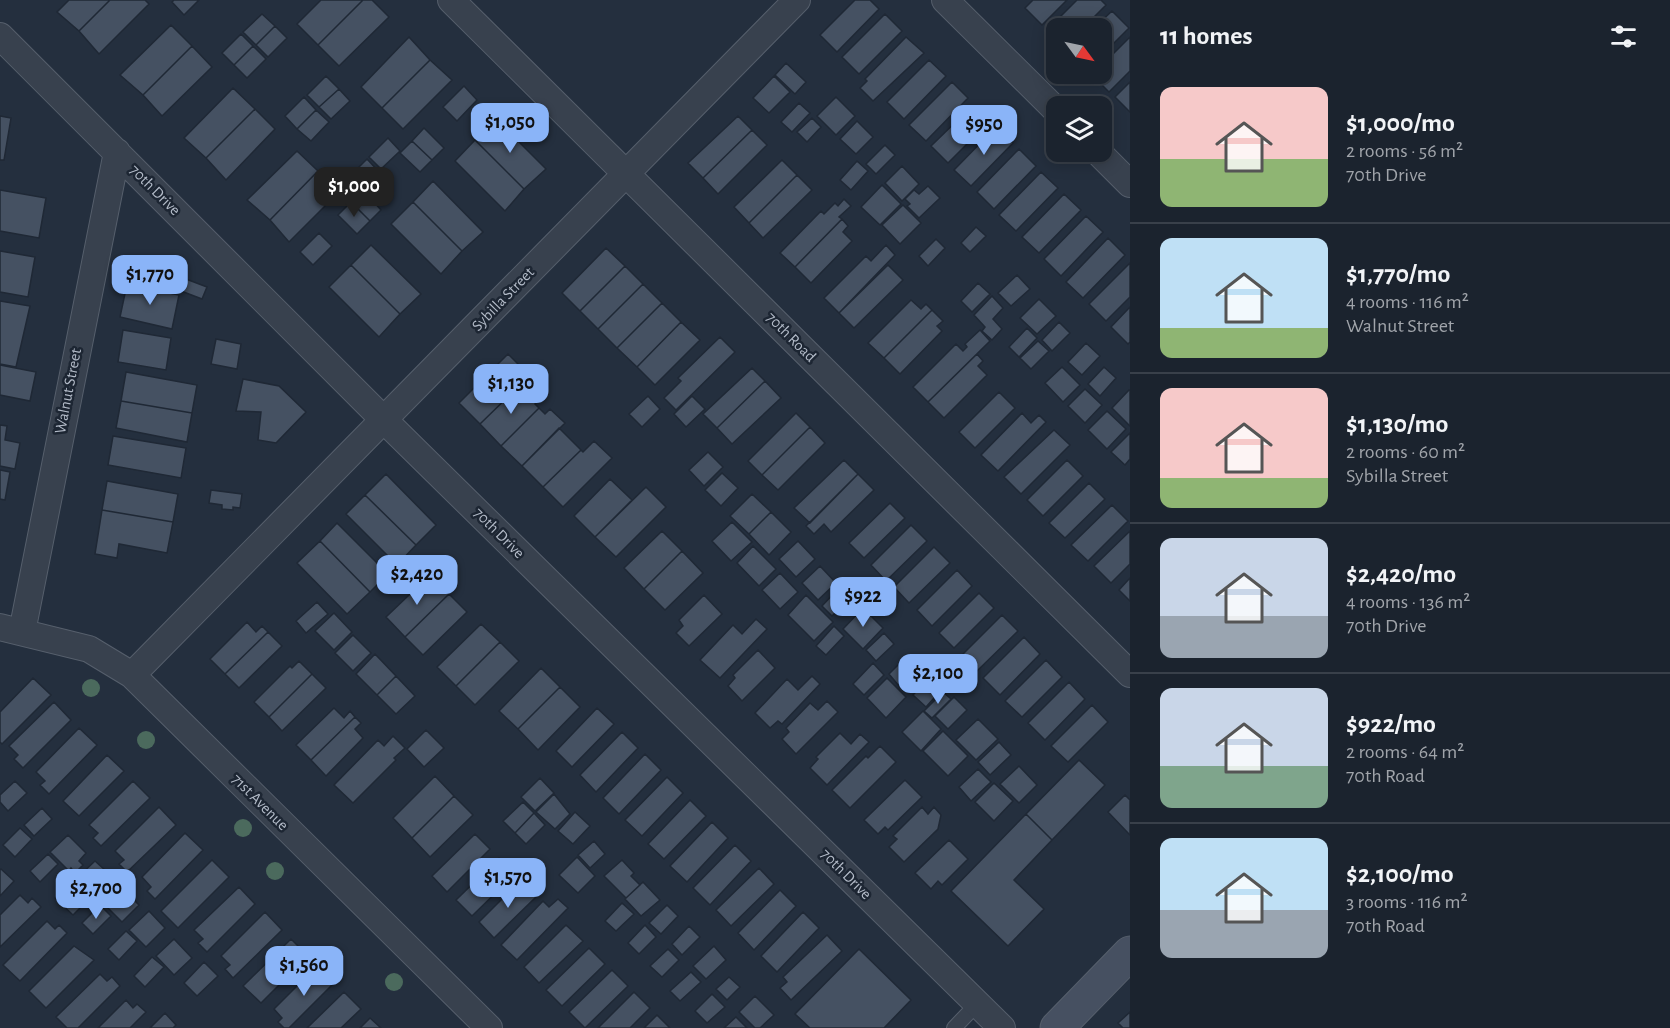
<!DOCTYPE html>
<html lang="en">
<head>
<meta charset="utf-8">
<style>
	body { margin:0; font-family:"Alegreya Sans",sans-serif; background:#282f3a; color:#f1f3f6; height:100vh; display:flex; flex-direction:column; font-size:22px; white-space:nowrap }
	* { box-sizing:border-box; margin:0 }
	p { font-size:20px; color:#a0a4aa }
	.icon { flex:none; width:33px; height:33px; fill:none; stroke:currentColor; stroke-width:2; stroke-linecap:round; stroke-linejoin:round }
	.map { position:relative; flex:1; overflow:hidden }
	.details { display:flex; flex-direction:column; background:#1b232e; width:540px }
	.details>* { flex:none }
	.needle { width:39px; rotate:123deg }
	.tools { position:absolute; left:1046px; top:18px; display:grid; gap:12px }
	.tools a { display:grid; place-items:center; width:66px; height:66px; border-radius:12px; background:#1b232e; box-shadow:0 3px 15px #0003,0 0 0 2px #39404a; font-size:30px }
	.price { position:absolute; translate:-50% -51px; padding:0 14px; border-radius:12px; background:#8ab4f8; color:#111; font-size:20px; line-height:39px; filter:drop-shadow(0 2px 3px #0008) }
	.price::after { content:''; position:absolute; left:50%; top:36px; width:18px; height:14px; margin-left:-9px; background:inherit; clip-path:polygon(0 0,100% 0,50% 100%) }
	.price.active { background:#222; color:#fff }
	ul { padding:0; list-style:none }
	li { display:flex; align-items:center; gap:18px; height:150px; padding:0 30px }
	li+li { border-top:2px solid #39404a }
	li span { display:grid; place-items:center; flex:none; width:168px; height:120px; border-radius:12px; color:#555 }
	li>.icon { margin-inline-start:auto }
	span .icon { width:72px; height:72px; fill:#fffc; stroke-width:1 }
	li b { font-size:26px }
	h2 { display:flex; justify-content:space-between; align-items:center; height:72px; padding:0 30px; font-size:26px }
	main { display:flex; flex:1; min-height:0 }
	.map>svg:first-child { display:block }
</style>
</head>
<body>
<main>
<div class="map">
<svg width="1130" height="1028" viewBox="0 0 1130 1028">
	<rect width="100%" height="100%" fill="#242f3e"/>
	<path fill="#455162" stroke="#1f2835" stroke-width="1.5" d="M69,0H110L79,31L57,12Z
		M110,0H145L149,4L99,54L79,31Z
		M174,0H199L184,15L172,2Z
		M321,0H363L318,45L297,24Z
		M363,0H372L389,17L339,66L318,45Z
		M855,0H870L879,9L837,52L820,35Z
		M1033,0H1067L1042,25L1025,8Z
		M1077,0H1101L1106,5L1083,28H1056V39L1047,30Z
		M1112,11L1129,28L1101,56V28H1094Z
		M262,14L275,26L256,45L243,32Z
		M885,14L902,31L859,74L842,57Z
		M171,25L192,46L143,95L120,75Z
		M275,26L287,38L268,57L256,45Z
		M241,34L253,46L234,65L222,53Z
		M409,37L430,60L382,108L361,87Z
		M906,37L924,53L873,101L860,88L867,81L865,79Z
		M1130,37V71L1109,92L1092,75L1101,74V66Z
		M192,46L212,67L162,116L143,95Z
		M253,46L266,59L247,78L234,65Z
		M430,60L452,80L403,129L382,108Z
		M929,60L946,76L904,119L887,102Z
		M786,63L806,82L795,94L775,75Z
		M326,76L339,89L319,107L307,95Z
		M774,76L790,92L769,113L753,98Z
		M952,82L968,98L926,141L909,125Z
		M1130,82V112L1115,97Z
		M464,86L477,100L457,121L443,107Z
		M233,88L255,109L206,158L184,138Z
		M339,89L350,101L331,119L319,107Z
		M304,97L316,110L297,129L285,116Z
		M836,97L855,116L836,135L817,116Z
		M799,103L810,113L792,132L781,122Z
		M255,109L275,129L226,180L206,158Z
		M316,110L329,122L311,141L297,129Z
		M967,111L975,119L980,113L989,122L948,163L931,146Z
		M0,116L11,118L4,160H0Z
		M738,116L752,130L703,178L688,163Z
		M812,118L821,127L807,142L797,132Z
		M496,119L546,169L524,189L475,140Z
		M857,121L873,137L856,154L840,139Z
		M996,127L1013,143L971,186L954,170Z
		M424,128L444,148L432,160L412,141Z
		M752,130L767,145L718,194L703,178Z
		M388,138L400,151L381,169L369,157Z
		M475,140L524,189L505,211L455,161Z
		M412,141L432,160L420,172L400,153Z
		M885,145L895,155L876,174L866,164Z
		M1019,149L1036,166L994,209L977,192Z
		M297,151L318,171L270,220L247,200Z
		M367,159L380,173L360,191L348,178Z
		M782,160L797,175L749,223L734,207Z
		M857,161L868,171L851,190L840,180Z
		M902,166L919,184L902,201L885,183Z
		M318,171L339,192L289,242L270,220Z
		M1041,172L1058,188L1016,231L999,215Z
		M797,175L812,190L763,238L749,223Z
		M433,181L483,232L462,251L413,202Z
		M882,185L901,204L880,225L861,207Z
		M928,186L940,198L919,218L907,206L910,204L905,199L914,190L919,194Z
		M0,190L46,198L39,238L0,231Z
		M363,190L381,210L370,221L351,202Z
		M1064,194L1081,210L1039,253L1022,237Z
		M844,199L851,206L839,217L842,219L795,267L780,253L821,211L824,214L835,203L838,206Z
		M351,202L370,221L357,234L338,215Z
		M413,202L462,251L441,274L391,224Z
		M903,205L921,223L900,244L882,225Z
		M1086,216L1103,232L1061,276L1044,259Z
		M842,219L848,226L843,232L852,241L811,283L795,267Z
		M976,227L986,236L970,252L961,243Z
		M319,233L332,246L313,265L300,252Z
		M1108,238L1125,255L1083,298L1066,282Z
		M936,239L945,248L928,266L919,256Z
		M371,245L421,294L400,314L351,265Z
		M886,245L895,255L839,313L824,298L866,256L871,261Z
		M606,248L625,266L580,311L562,293Z
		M0,251L35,257L28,297L0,292Z
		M1130,263V297L1106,321L1089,304Z
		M351,265L400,314L379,337L329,287Z
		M888,265L903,280L854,328L839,313Z
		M625,266L643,284L598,329L580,311Z
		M1017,275L1030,289L1011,306L998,293Z
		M186,279L207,287L202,299L181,291Z
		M978,283L990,294L972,312L961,301Z
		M127,284L179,295L172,329L120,317Z
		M643,284L662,303L617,348L598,329Z
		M992,296L1003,308L993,319L1002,329L992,340L982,331L985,327L974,315Z
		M1039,299L1056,316L1037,334L1020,318Z
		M911,300L921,309L926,304L932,310L884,358L868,343Z
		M0,301L30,306L16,367L0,364Z
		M662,303L681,322L637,367L617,348Z
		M1130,307V342L1128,344L1111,327Z
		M932,310L943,321L937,326L942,331L900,374L884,358Z
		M681,322L700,340L655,385L637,367Z
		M1059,322L1070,333L1052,351L1042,340Z
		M1027,328L1037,338L1019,357L1009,347Z
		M123,330L171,338L166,370L118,362Z
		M980,330L990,341L928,402L913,387L956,344L963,351L967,347L965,344Z
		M720,337L735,352L676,410L664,398L681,381L678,378Z
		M216,339L241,344L237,369L211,364Z
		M1038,341L1049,351L1031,369L1020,358Z
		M1086,343L1100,356L1082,375L1068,362Z
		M508,354L522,368L510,379L518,387L480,424L459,403Z
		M977,354L983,361L978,366L987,375L944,418L928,402Z
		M0,365L36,372L30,401L0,395Z
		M1062,367L1080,385L1063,402L1045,383Z
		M1104,367L1116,378L1100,396L1088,384Z
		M752,368L765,381L717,428L703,414Z
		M126,372L197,385L192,413L121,401Z
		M243,379L279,386L306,412L276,443L258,440L261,412L236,411Z
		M765,381L781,398L732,444L717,428Z
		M518,387L524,393L530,388L541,398L535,404L539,408L501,446L480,424Z
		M1085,389L1102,405L1085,423L1068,406Z
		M1129,390H1130V426L1112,408Z
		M999,392L1015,408L975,448L959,432Z
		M648,396L660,409L642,427L629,414Z
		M692,396L705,409L686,427L674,414Z
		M121,401L192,413L187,442L116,428Z
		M539,408L545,414L550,409L565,423L522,466L501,446Z
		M1107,411L1126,429L1107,449L1088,430Z
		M796,413L810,427L762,475L748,461Z
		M1022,413L1031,423L1039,415L1046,422L998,471L981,455Z
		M0,425L7,426L5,440L20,443L15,469L0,466Z
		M810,427L825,443L778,490L762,475Z
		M559,428L581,450L543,487L522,466Z
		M1054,430L1070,445L1021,494L1004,477Z
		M1130,433V459L1125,465L1111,452Z
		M113,436L186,448L181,478L108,465Z
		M594,441L612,458L563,507L543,487L581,450L583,452Z
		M708,452L723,467L704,486L689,470Z
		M844,460L858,474L810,523L794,508Z
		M1067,460L1083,476L1043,516L1027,500Z
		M0,470L10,472L5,500L0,499Z
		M722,473L738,488L721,506L705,490Z
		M386,474L436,525L416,545L365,495Z
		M858,474L874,490L831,532L824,524L814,534L806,526Z
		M610,479L632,500L595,537L574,516Z
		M107,481L178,494L173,522L102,510Z
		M1089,483L1105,499L1065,538L1049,523Z
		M646,487L666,507L616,557L595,537Z
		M211,490L242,494L240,508L233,507V510L222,509V505L209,503Z
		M752,494L771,512L749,534L730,516Z
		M365,495L416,545L397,565L346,514Z
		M890,503L905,518L864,558L849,543Z
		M1112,505L1128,521L1088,561L1071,545Z
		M102,510L173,522L167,553L119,544L117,558L95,554Z
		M771,512L791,532L769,555L749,534Z
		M732,522L752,542L731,561L712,541Z
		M337,523L388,574L370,592L320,541Z
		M911,525L927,541L886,581L871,565Z
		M662,531L682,551L644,589L624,568Z
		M1130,531V564L1111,583L1094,566Z
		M320,541L370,592L347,614L297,563Z
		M798,541L815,559L796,577L779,559Z
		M753,546L776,569L759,586L737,563Z
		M934,547L950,563L909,603L894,587Z
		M682,551L703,573L665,610L644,589Z
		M820,566L836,583L818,600L802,583Z
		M957,570L972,586L932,626L917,610Z
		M780,573L798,592L780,609L762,590Z
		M430,575L449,594L405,637L386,617Z
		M1130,578V601L1119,590Z
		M838,589L849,599L832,616L822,606Z
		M979,593L994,608L954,648L939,633Z
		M449,594L467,612L423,655L405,637Z
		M704,595L722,614L689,646L676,633L683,626L679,620Z
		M806,595L833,622L814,641L788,615Z
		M317,602L328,614L306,633L296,621Z
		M863,608L883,628L863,649L843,629Z
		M334,613L352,632L334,650L315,631Z
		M1002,615L1018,631L977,671L962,655Z
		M756,619L767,629L720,678L700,660L733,625L742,634Z
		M247,622L256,632L262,626L268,632L225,674L210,659Z
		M481,624L500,642L456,686L437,667Z
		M834,626L844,636L826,655L816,646Z
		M268,632L282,646L239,688L225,674Z
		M884,633L894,644L876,661L866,650Z
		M353,635L371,653L353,671L335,653Z
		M1024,637L1040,654L1000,695L983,678Z
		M500,642L519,661L475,705L456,686Z
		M758,650L775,668L742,701L728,686L735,678L733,675Z
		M375,654L396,676L377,695L356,674Z
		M905,658L916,669L899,686L889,674Z
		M1046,660L1062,677L1022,717L1005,701Z
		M299,661L312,674L269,717L254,702L290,666L292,668Z
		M873,663L884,675L864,695L853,684Z
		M541,668L560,687L518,729L499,711Z
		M312,674L326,688L282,731L269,717Z
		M396,676L415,696L396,714L377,695Z
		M812,676L820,684L782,724L778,721L770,728L755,713L787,679L798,690Z
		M930,677L942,689L926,707L913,695Z
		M33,678L51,695L2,744L0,742V712Z
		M887,678L906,697L886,718L867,698Z
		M1069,682L1085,699L1045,740L1028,723Z
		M560,687L580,707L538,750L518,729Z
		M943,692L951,699L932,718L924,711Z
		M954,697L967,710L948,729L935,716Z
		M827,701L838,712L796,754L782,739L789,732L786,728L810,703L818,710Z
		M54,702L71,720L23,768L14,759L18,755L9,746Z
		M1092,705L1108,722L1068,762L1051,746Z
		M334,708L344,718L350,711L355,717L311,760L296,745Z
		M597,708L614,724L572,767L556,751Z
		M923,711L941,729L921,751L902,732Z
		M355,717L361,723L355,729L363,738L326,776L311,760Z
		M978,719L998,739L976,760L956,740Z
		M79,728L97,745L49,794L40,785L45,781L36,772Z
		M426,730L444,748L424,767L407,749Z
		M943,731L968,756L948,776L923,751Z
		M622,732L638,748L596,792L580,775Z
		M840,733L851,744L860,734L869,742L827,785L810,768L818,759L816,757Z
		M393,736L405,748L394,758L396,760L353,803L334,785L378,740L384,746Z
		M999,742L1011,755L990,775L978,762Z
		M880,746L896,762L850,808L832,790L866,756L868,758Z
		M645,754L661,770L619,814L603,798Z
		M107,755L124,771L79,816L63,801Z
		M1079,760L1105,785L1052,840L1026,814Z
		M1019,766L1037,785L1019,803L1000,784Z
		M978,769L991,782L971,801L959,787Z
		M435,776L454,796L412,838L393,818Z
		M667,777L683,793L642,836L625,820Z
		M540,778L554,793L535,811L521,797Z
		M905,780L922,797L888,830L885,827L878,834L864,820Z
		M15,781L27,793L8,811L0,802V795Z
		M133,781L150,798L101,846L93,838L98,833L89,825Z
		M994,783L1013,801L994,821L975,802Z
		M554,794L570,814L555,829L536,812Z
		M1125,795L1130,800V835L1108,812Z
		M454,796L473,815L430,857L412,838Z
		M690,800L706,816L664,859L648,844Z
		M523,802L534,813L515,833L503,821Z
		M159,807L176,825L127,872L119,864L124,860L115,851Z
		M922,807L928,814L934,807L941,815L938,829L904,862L889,847L897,839L893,836Z
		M42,808L52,819L34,836L24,825Z
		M575,812L590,826L573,844L558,831Z
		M534,813L545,825L526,844L515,833Z
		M1026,814L1052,840L1014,880L1044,909L1008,946L951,891Z
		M712,822L728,838L687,882L670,866Z
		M20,828L32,839L15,857L3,845Z
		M185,833L203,850L155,899L147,891L151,887L142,877Z
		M475,834L490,849L447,892L432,876Z
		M68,835L86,853L79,861L83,865L75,873L71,868L69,871L50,852Z
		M949,840L968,859L942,885L938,881L931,889L915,873Z
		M594,841L605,854L590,868L578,855Z
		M735,845L751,861L710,905L693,888Z
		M48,854L58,864L40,882L30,871Z
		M577,857L595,876L578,893L559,875Z
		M499,858L515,874L472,916L456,900Z
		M212,860L229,877L178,928L161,911Z
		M622,860L634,873L631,876L640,885L626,898L604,876Z
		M95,861L106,871L98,878L101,881L90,891L77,878Z
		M759,868L774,884L731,926L716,910Z
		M1,869L14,881L0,896V870Z
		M73,879L91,897L73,915L55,898Z
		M521,880L537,896L494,938L479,922Z
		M643,882L660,900L641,916L625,899Z
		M121,887L139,905L122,922L104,904Z
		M239,887L255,904L207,952L198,943L203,939L194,930Z
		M780,890L796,906L754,950L738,933Z
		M20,895L28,903L32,898L41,907L0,947V915Z
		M558,899L568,908L517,960L501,945L543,901L549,907Z
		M622,903L634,914L616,931L605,921Z
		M100,905L111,916L93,934L82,923Z
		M667,905L678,916L661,934L649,923Z
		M149,911L165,928L146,947L129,930Z
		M265,912L282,930L233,978L225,969L230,965L221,956Z
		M803,912L819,928L777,972L761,956Z
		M47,921L55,929L59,925L67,933L20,981L3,965Z
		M566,925L583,941L539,983L524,967Z
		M645,925L656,937L639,954L628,943Z
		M689,926L700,937L682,955L672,944Z
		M126,931L137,941L119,960L108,949Z
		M827,935L842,951L791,1000L780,988L787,982L783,977Z
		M174,939L192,958L174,975L156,956Z
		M291,939L308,956L261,1003L243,986Z
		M74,946L94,960L46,1008L29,991Z
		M714,946L726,960L706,979L693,966Z
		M589,948L605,964L562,1006L546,990Z
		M668,949L679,960L662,977L650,966Z
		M859,949L911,1000L884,1028H810L795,1014Z
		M152,957L164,967L145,987L134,976Z
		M204,962L218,976L197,996L184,983Z
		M318,965L335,982L289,1028H284L278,1022L282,1018L274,1009Z
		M612,970L628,986L585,1028L569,1012Z
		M691,972L701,982L680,1001L670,991Z
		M100,974L107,981L112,977L120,986L78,1028H67L56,1017Z
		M729,977L740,987L727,1000L716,989Z
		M344,992L361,1009L341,1028H307Z
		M634,992L650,1008L630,1028H598Z
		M712,994L725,1007L707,1023L695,1011Z
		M755,996L774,1015L760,1028H755L739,1012Z
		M126,1000L133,1008L137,1004L146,1012L130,1028H98Z
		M1130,1012V1028H1123L1118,1023Z
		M165,1013L176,1025L173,1028H150Z
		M657,1015L670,1028H644Z
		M736,1017L747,1028H724Z
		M370,1018L381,1028H360Z"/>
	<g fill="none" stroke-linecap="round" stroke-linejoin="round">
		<defs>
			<path id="service" d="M954,1028L977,1004"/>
			<path id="minor" d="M451,0L1130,674
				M945,0L1056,110
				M0,36L384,420L1002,1028
				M1098,152L1130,184
				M0,627L89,649L132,675L489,1028
				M22,632L117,152
				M132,675L797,0"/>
			<path id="secondary" d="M1057,1028L1130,953"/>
		</defs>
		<use href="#service" stroke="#565f6c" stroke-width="16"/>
		<use href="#minor" stroke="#565f6c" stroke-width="28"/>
		<use href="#secondary" stroke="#565f6c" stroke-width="35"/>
		<use href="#service" stroke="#38414e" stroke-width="14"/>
		<use href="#minor" stroke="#38414e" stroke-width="26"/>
		<use href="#secondary" stroke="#465061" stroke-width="33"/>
	</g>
	<g fill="#4b6a5d">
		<circle cx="91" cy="688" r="9"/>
		<circle cx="146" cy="740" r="9"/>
		<circle cx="243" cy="828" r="9"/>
		<circle cx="275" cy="871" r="9"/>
		<circle cx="394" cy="982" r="9"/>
	</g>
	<g text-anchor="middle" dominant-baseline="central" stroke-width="5" stroke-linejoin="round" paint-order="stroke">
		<g font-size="16" fill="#b4bcc9" stroke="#1d2633">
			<text transform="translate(155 190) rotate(45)">70th Drive</text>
			<text transform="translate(503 299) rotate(-46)">Sybilla Street</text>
			<text transform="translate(791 337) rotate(45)">70th Road</text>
			<text transform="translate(68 391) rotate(-79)">Walnut Street</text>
			<text transform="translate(499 533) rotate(45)">70th Drive</text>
			<text transform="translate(260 802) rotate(45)">71st Avenue</text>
			<text transform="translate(846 874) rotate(45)">70th Drive</text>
		</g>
	</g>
</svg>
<div class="tools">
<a><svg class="needle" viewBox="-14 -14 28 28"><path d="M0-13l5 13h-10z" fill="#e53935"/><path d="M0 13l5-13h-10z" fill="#a0a4aa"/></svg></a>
<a><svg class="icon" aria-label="layers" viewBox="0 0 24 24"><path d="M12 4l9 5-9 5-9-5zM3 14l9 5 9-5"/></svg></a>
</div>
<b class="price" style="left:510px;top:154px">$1,050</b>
<b class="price" style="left:984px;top:156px">$950</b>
<b class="price active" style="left:354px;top:218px">$1,000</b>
<b class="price" style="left:150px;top:306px">$1,770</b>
<b class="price" style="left:511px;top:415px">$1,130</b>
<b class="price" style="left:417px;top:606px">$2,420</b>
<b class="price" style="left:863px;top:628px">$922</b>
<b class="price" style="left:938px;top:705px">$2,100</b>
<b class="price" style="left:508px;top:909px">$1,570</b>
<b class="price" style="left:96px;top:920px">$2,700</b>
<b class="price" style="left:304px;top:997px">$1,560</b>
</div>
<section class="details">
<h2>11 homes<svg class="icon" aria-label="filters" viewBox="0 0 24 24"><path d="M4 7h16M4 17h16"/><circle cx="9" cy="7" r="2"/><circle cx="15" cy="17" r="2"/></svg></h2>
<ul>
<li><span style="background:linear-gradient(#f6c9c9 60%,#8fb573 0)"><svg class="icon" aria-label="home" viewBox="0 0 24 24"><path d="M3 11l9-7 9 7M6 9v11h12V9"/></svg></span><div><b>$1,000/mo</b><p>2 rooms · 56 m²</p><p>70th Drive</p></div></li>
<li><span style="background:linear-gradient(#bfe0f5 75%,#8fb573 0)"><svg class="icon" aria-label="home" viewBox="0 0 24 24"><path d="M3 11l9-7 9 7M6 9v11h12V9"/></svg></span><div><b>$1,770/mo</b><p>4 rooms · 116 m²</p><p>Walnut Street</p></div></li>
<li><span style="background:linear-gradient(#f6c9c9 75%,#8fb573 0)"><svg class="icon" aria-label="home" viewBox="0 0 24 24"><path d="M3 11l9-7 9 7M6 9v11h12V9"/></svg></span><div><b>$1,130/mo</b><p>2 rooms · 60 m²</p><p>Sybilla Street</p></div></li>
<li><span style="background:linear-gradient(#c9d6e8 65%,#9aa5b1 0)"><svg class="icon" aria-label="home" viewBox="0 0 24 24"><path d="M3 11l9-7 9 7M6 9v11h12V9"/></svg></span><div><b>$2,420/mo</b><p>4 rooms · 136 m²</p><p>70th Drive</p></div></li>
<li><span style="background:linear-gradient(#c9d6e8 65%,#7fa58c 0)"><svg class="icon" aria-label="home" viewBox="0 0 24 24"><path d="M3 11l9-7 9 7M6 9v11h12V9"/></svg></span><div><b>$922/mo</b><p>2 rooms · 64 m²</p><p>70th Road</p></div></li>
<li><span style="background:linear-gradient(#bfe0f5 60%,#9aa5b1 0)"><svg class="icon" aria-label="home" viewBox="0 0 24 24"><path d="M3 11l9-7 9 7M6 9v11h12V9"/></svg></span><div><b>$2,100/mo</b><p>3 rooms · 116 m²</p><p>70th Road</p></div></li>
</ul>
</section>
</main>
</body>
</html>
